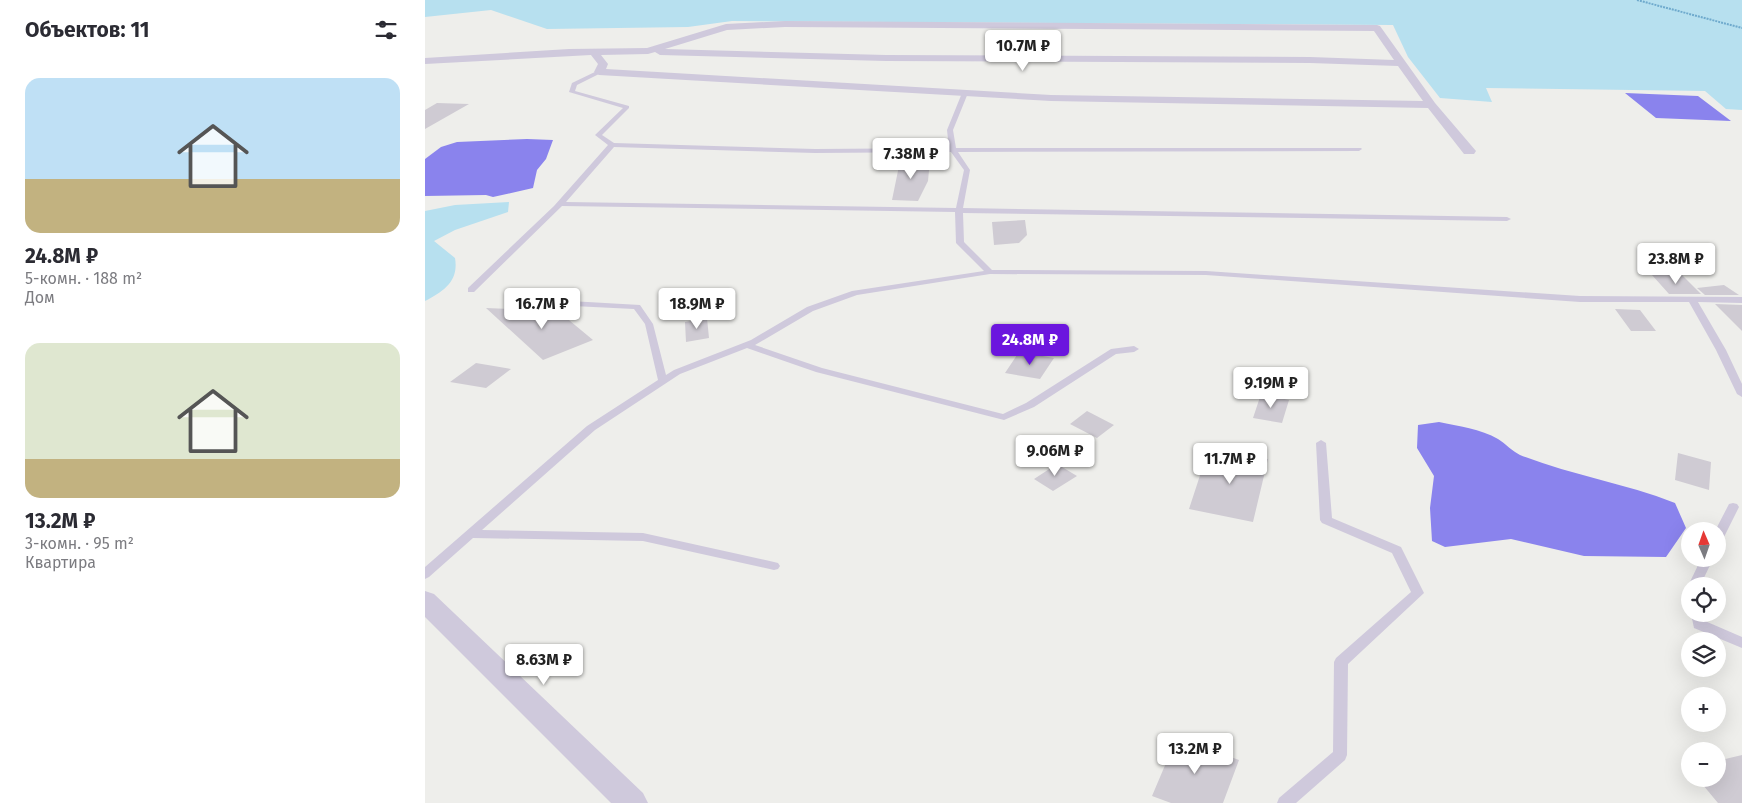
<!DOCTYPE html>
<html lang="ru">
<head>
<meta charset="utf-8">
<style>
	body { margin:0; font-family:"Fira Sans",sans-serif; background:#f7f7f7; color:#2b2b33; height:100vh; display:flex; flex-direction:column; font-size:19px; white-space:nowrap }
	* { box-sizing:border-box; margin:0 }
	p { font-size:16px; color:#7c7c81 }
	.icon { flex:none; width:28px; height:28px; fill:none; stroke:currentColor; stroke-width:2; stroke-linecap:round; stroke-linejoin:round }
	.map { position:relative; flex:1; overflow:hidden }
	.panel { display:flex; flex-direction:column; background:#fff; width:425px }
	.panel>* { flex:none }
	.needle { width:32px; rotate:358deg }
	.controls { position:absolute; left:1256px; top:522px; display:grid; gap:10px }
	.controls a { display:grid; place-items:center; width:45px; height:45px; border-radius:50%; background:#fff; box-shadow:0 5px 20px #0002; font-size:25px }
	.price { position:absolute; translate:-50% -42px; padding:0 11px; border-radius:5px; background:#fff; color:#222; font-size:16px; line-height:32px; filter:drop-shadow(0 1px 2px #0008) }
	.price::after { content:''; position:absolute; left:50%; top:30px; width:15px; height:11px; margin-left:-8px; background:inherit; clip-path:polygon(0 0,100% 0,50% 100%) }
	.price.selected { background:#6b15de; color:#fff }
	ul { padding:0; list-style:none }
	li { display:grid; align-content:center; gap:10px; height:265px; padding:0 25px }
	li span { display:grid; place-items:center; height:155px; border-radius:15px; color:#555 }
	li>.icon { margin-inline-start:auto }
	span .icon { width:90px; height:90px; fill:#fffc; stroke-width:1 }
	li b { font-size:21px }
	h2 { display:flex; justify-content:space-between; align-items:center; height:60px; padding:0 25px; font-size:21px }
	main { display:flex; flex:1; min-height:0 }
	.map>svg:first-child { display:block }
</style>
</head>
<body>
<main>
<section class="panel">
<h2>Объектов: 11<svg class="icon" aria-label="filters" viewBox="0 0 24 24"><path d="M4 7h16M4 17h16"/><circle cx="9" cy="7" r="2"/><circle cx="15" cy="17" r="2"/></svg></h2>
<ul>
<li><span style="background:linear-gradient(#bfe0f5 65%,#c2b280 0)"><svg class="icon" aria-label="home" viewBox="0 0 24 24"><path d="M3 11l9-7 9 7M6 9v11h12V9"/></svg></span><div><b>24.8M ₽</b><p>5-комн. · 188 m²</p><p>Дом</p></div></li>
<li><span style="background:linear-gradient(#dfe7d0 75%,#c2b280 0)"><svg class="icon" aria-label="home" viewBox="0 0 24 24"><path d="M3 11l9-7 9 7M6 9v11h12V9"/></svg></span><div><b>13.2M ₽</b><p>3-комн. · 95 m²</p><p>Квартира</p></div></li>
</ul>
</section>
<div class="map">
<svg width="1317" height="803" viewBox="0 0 1317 803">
	<rect width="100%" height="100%" fill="#eeeeeb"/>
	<path fill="#b7e0ef" d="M0,0H1317V110L1301,109L1280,91L1061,88L1067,102L1015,98L983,57L968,25L307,21L263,27L122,29L66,10L0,17Z
		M84,202L83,212L30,230L9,241L30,258C34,281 19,291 0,301V211L30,205Z"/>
	<path fill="#8a83ed" d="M1200,93L1273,96L1306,121L1231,118Z
		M102,139L128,140L121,159L112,170L108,188L68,197L61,195L0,196V159L16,147L32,142Z
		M1014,422C1033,426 1056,429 1073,439C1081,444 1087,451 1095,455C1145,475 1199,483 1250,503L1261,528L1241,557L1159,556L1086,539L1020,547L1007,541L1005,508L1009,476L992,448L993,425Z"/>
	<path fill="#cfcbd3" d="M12,103L44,104L0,129V110Z
		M505,160L503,181L493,201L467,200L475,161Z
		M600,220L602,235L594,243L569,245L567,222Z
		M1227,275H1257L1276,294H1244Z
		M1299,285L1314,295H1280L1272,288Z
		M1290,304L1317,305V331Z
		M61,308L133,311L168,340L118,360Z
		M1190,309L1215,310L1231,331H1206Z
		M282,318L284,338L261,342L260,322Z
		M594,352L629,358L615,379L580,373Z
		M51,363L86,369L61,388L25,382Z
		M836,394L864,400L857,423L828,418Z
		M662,411L689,425L672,438L645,424Z
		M784,448L843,459L828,522L764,509Z
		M1253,453L1286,462L1284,490L1250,480Z
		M632,464L652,476L628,491L609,479Z
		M752,737L814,760L798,803H746L727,796Z
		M1317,755V803H1293L1273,779H1292V761Z"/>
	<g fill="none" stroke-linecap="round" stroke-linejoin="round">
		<path stroke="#6faacd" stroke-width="2" stroke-dasharray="2 1" stroke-linecap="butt" d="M1212,0L1317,28"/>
		<path fill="#cfc9dc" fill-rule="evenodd" d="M174,70L176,71V73L152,85L150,91L204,106V108L177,135L189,143L390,149L524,148L522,130L537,93L540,91L543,93L528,130L531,148H936L937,149L934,151L533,152L545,170L538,208L1082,217L1086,219L1082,221L538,213L539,242L567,270L781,271L1155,296L1317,297V303L1273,302L1301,350L1317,384V397L1312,394L1291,350L1264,302H1155L781,275L565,274L432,295L388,311L330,345L397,368L578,414L601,403L686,349L709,346L714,349L709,352L691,354L609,407L579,420L391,372L322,348L255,374L170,430L57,530L218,533L349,562L353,563L355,566L353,569L349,570L218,541L48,538L4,577L0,579V567L162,426L233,380L220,324L209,309L148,306L145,305L144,303L145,301L215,305L228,324L241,375L249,370L326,340L382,307L427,291L559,271L531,243L530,212L137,206L49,292H43V288L129,206L183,145L170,135L198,108L144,92L147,83ZM189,147L390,153L526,152L539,170L531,208L141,202Z
			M896,440L901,443L907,518L976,547L999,593L923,664L922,755L920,760L871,803H852L854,798L908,752L909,662L911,658L986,592L967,553L897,523L895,520L891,443Z
			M1308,503L1312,504L1314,507L1298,539L1296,542L1292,543V531H1290L1304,504Z
			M1276,559H1288L1275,586H1265V589L1263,586Z
			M1266,614H1278L1280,621L1317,637V648L1269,628Z"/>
		<path fill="#cfc9dc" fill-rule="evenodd" d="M360,21L952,25L955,26L1010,103L1051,151L1049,154H1039L1003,108L626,101L174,75L169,72L173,64L166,55L0,64V58L144,49L222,48L301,24ZM360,27L949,31L969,60L885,57L461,55L240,49L302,30ZM230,52L235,55L461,61L885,63L973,66L998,101L626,95L181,69L183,64L176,55L223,54Z
			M0,591L9,594L218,793L223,803H186L0,617Z"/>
	</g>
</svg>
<div class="controls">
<a><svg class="needle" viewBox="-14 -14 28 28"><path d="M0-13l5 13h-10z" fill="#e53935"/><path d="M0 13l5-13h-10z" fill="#7c7c81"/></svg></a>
<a><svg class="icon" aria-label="locate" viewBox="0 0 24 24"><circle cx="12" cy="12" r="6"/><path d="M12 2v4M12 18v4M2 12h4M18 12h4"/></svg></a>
<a><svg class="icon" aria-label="layers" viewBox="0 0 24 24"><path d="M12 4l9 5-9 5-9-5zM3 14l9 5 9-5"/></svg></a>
<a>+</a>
<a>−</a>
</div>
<b class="price" style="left:598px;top:72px">10.7M ₽</b>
<b class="price" style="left:486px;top:180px">7.38M ₽</b>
<b class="price" style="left:1251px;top:285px">23.8M ₽</b>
<b class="price" style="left:117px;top:330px">16.7M ₽</b>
<b class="price" style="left:272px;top:330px">18.9M ₽</b>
<b class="price selected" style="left:605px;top:366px">24.8M ₽</b>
<b class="price" style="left:846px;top:409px">9.19M ₽</b>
<b class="price" style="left:630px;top:477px">9.06M ₽</b>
<b class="price" style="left:805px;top:485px">11.7M ₽</b>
<b class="price" style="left:119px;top:686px">8.63M ₽</b>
<b class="price" style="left:770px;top:775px">13.2M ₽</b>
</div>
</main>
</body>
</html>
